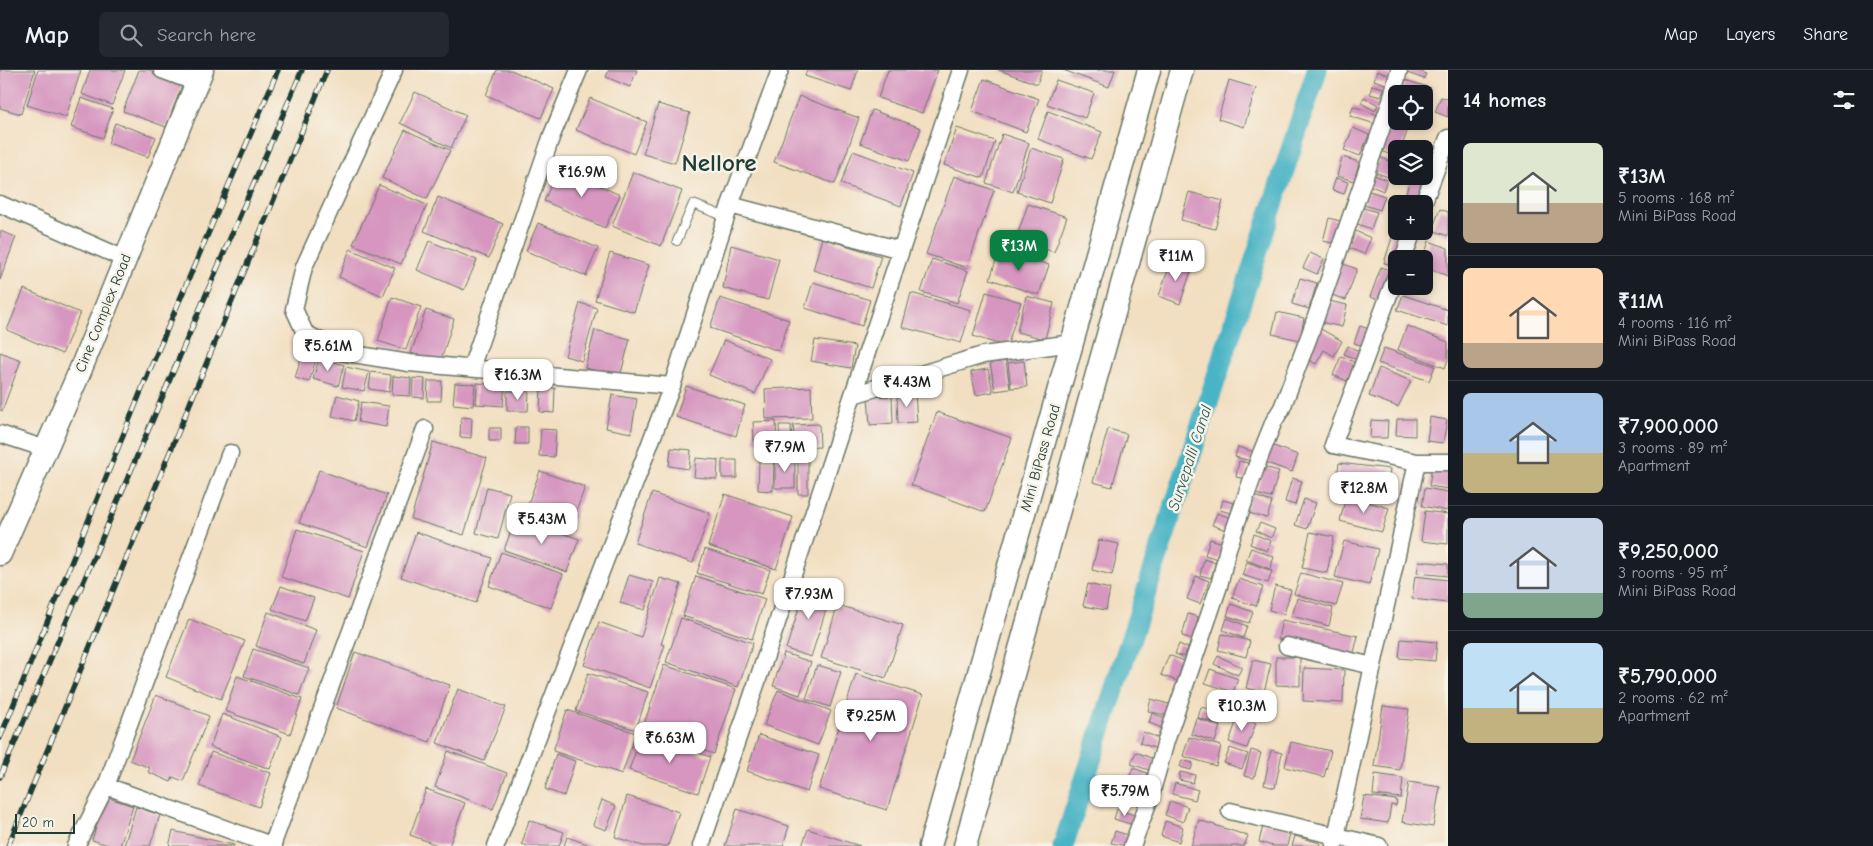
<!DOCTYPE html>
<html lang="en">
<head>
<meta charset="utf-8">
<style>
	body { margin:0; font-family:"Comic Neue",sans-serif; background:#242831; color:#f1f3f6; height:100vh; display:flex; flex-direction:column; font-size:19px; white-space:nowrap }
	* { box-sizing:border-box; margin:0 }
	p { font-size:16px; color:#9ea1a6 }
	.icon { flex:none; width:28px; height:28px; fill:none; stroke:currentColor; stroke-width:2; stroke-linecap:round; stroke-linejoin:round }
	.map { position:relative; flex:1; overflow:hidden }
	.panel { display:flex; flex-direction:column; background:#171b24; width:425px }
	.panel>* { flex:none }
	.tools { position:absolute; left:1388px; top:15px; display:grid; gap:10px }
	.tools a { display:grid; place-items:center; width:45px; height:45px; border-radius:8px; background:#171b24; box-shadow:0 2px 8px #0003; font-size:25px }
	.scale { position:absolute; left:15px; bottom:12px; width:60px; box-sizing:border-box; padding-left:5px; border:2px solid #1f3d34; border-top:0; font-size:14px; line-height:18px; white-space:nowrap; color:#1f3d34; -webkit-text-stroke:4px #f7f3e8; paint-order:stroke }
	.price { position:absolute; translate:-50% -42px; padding:0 11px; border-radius:10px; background:#fff; color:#222; font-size:16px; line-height:32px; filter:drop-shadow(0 1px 2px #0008) }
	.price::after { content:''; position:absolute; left:50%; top:30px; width:15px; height:11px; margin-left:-8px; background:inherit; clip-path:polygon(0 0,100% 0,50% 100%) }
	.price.on { background:#0b8043; color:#fff }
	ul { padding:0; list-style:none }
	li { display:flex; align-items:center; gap:15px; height:125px; padding:0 15px }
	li+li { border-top:1px solid #363941 }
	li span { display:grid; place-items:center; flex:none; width:140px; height:100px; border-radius:8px; color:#555 }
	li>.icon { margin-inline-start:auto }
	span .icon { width:60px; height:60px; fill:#fffc; stroke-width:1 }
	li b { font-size:21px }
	h2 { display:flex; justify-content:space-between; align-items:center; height:60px; padding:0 15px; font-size:21px }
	header { display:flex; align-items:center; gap:30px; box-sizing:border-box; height:70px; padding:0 25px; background:#171b24; border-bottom:1px solid #363941 }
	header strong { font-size:24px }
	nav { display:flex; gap:28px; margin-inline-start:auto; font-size:18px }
	.search { width:350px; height:45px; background:#242831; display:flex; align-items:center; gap:12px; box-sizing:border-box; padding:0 18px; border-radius:8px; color:#9ea1a6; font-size:19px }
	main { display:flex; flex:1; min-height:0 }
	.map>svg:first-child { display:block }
</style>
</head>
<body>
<header>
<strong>Map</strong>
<div class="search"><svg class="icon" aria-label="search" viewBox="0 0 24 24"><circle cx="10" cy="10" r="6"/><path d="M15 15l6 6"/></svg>Search here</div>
<nav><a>Map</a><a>Layers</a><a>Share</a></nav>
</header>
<main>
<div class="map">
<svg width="1448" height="776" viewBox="0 0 1448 776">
	<rect width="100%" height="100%" fill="#f7f3e8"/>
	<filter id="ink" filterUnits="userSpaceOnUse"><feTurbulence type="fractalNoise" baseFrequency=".02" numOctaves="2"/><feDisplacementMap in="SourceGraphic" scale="10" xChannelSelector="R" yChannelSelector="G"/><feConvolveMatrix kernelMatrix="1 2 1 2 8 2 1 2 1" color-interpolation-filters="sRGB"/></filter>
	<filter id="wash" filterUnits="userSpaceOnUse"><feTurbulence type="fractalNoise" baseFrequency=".0096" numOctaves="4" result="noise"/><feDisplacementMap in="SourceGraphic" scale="20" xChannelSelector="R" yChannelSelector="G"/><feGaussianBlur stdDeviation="1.12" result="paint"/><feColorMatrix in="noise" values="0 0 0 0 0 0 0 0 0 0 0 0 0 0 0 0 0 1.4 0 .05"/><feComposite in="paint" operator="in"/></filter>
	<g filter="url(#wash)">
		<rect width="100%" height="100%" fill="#f2dfc1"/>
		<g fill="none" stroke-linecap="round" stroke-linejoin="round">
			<path stroke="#48b4c5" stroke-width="21" d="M1063,776L1317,0"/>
		</g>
		<g id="blocks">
			<path fill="#d696c0" d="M0,0H35L21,44L0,38Z
				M38,0H81L66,47L27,35Z
				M90,0H125L112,35L82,24Z
				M139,0H149L183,13L166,57L123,41Z
				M497,0H511L554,19L541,48L486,25Z
				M609,0H637L630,17L606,7Z
				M807,0H858L851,21L805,6Z
				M888,0H938L922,43L878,28Z
				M999,0H1042L1037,14Z
				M1063,0H1115L1109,17Z
				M1409,0H1417L1426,4L1424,9L1407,3Z
				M1377,1L1391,6L1388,15L1374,10Z
				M984,9L1039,29L1026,62L972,41Z
				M1056,10L1094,23L1085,48L1047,34Z
				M1229,10L1256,18L1244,57L1218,49Z
				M1405,10L1431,18L1426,34H1424V24H1401Z
				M1372,15L1384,18L1381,27L1370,24Z
				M415,22L466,45L451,78L400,53Z
				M799,26L859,48L835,114L774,92Z
				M1364,27L1378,35L1375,41L1361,33Z
				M1441,27L1448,29V47L1435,42Z
				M81,28L113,39L103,68L71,57Z
				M590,28L647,52L634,84L576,60Z
				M658,34L690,43L675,93L643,84Z
				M1353,36L1378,45L1375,54L1350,46Z
				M872,40L921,58L909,91L860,73Z
				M1048,41L1102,62L1091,89L1038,69Z
				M1393,47L1396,48V51L1410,53L1401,79H1396V87L1381,81Z
				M115,53L156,67L148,87L108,73Z
				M957,58L995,71L983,108L944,95Z
				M1353,58L1369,65L1360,86L1344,80Z
				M405,60L450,80L427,129L382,108Z
				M1002,64L1029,73L1013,122L986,113Z
				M1031,78L1064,89L1050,133L1017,122Z
				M853,81L913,103L901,136L841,114Z
				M1342,87L1359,92L1354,111L1337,106Z
				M1379,87L1395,93L1391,108L1374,102Z
				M559,97L620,125L605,158L544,131Z
				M1424,99L1429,100L1420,134H1403L1411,106H1424Z
				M633,102L682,121L661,176L612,156Z
				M1374,105L1387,110L1383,121L1369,115Z
				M954,106L994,120L967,198L926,184Z
				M1336,108L1348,112L1344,124L1332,120Z
				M379,115L427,135L401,194L353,174Z
				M1369,121L1385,126L1380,140L1364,135Z
				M1189,122L1223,131L1215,159L1181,150Z
				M438,127L503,154L489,188L424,161Z
				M1028,134L1067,147L1054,182L1016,169Z
				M1361,137L1377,142L1371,159L1355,153Z
				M1440,139L1448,142V166L1432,160Z
				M1329,148L1344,152L1337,174L1323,171Z
				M538,153L598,178L586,206L526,181Z
				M1396,155V161H1404L1394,195L1384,193Z
				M1353,160L1371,168L1364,184L1346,177Z
				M0,161L16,167L0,210Z
				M822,168L881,186L871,218L813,200Z
				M429,171L477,190L464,220L417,200Z
				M1429,171L1448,178V206L1424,197L1423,189Z
				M731,175L779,189L768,230L723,218Z
				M350,179L395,198L383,226L339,207Z
				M1000,179L1049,195L1039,225L990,209Z
				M610,183L649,195L634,242L595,230Z
				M1310,183L1324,189L1317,204L1303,198Z
				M932,189L968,201L957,233L921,222Z
				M1171,191L1192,198L1180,234L1159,226Z
				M1341,193L1357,199L1346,230L1329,224Z
				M1381,197L1390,200L1379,230L1370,227Z
				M1300,208L1317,213L1309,239L1292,234Z
				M813,212L870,230L862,256L805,238Z
				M24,219L80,243L62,284L7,260Z
				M986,222L1021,232L1007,277L973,266Z
				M911,223L971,240L961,273L902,257Z
				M1403,225L1448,240V256L1397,240Z
				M1026,226L1054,233L1045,269L1017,262Z
				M392,227L421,237L406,280L378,271Z
				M720,228L789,250L779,281L710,258Z
				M1325,230L1347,235L1342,257L1320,252Z
				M580,233L597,238L582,291L565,286Z
				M426,240L454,249L440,293L411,283Z
				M1277,242L1304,248L1300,270L1272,264Z
				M1360,256L1369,259L1364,276L1354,273Z
				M1407,256L1448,272V290L1445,298L1398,280Z
				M1319,258L1342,271L1334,286L1324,280L1316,294L1303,287Z
				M595,260L630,269L620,307L585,298Z
				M724,270L770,289L755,324L709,305Z
				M815,270L855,276L851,298L811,291Z
				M1348,276L1361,282L1357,290L1344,284Z
				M1384,278L1435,296L1429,311L1378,293Z
				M0,282L21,290L2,341L0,340Z
				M303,282L317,286L309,312L295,308Z
				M1341,286L1356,293L1347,311L1333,305Z
				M319,288L344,295L338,316L313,309Z
				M1006,291L1010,319L995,321L990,293Z
				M1024,291L1027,317L1011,318L1008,293Z
				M346,297L369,302L364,321L342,317Z
				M1379,298L1411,311L1398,337L1369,326Z
				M988,299L993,322L976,325L971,302Z
				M371,302L391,305L389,322L369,319Z
				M393,306L411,308L410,326L392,325Z
				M413,308L425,309L424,328L412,327Z
				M428,311H442L441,331H427Z
				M455,313L475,314L473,336L453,334Z
				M477,313L505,315L503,336L476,334Z
				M686,316L745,335L736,366L676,347Z
				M541,317L555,318L554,343L540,342Z
				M811,317L812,348L766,349L765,319Z
				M507,321H529L528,341H507Z
				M915,323L917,352L898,353L897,324Z
				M337,325L359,331L354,351L332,346Z
				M612,325L637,329L631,363L606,358Z
				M892,326L893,353L870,355L868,327Z
				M361,332L389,336L386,357L358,352Z
				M937,342L1012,368L985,442L911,415Z
				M461,347L472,348L471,368L460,367Z
				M1430,347L1447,350L1443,373L1427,371Z
				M1397,349H1415V366L1396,365Z
				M1371,350L1388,351L1387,368H1370Z
				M776,351L777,371L754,372L753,352Z
				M819,354L820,377L795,378L793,355Z
				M779,355H791L792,378H780Z
				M516,357H528V374H515Z
				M489,358H501V371H489Z
				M541,359L556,360L554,387L539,386Z
				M1108,359L1127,364L1112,417L1093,412Z
				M433,372L487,388L464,465L411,449Z
				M1271,375L1298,385L1292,402L1264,392Z
				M1238,377L1254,382L1251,391L1235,387Z
				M671,378L691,380L689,399L669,396Z
				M696,388L718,390L717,409L694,407Z
				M775,389H795V418H775Z
				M798,389H808V424H798Z
				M722,390H737V408H722Z
				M759,391H774L773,421L758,420Z
				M1239,391L1248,393L1245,409L1236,407Z
				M1339,393L1390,399L1387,423L1336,416Z
				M1264,397L1279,401L1271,428L1256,424Z
				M1432,397L1448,400V419L1429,416Z
				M319,400L387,425L368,477L299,453Z
				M540,401L585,417L570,458L525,442Z
				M1292,408L1302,411L1295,435L1285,432Z
				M487,417L510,423L498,469L476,463Z
				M1425,418L1448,422L1447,441L1422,436Z
				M652,423L710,443L693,493L635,473Z
				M725,424L793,447L776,499L708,476Z
				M1251,425L1272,432L1267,448L1245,442Z
				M1346,426L1389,438L1382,462L1340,451Z
				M1304,429L1316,433L1307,459L1295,455Z
				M1223,430L1234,433L1231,443L1220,440Z
				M1425,441L1448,444V474L1421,471Z
				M1217,443L1231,448L1226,460L1212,455Z
				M516,447L579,469L567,502L504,480Z
				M1260,453L1275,459L1271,468L1256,461Z
				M297,459L364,481L348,529L281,507Z
				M416,462L492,488L476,533L401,507Z
				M1310,462L1334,467L1327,503L1302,498Z
				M1254,464L1271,471L1267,481L1250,474Z
				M1210,469L1223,473L1218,489L1205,485Z
				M1099,470L1119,474L1112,505L1092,500Z
				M1344,471L1378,479L1369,515L1335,507Z
				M1251,478L1274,487L1270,499L1246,490Z
				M705,479L770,500L762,524L697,503Z
				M501,482L563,504L551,538L489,516Z
				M1204,489L1216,493L1211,508L1200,505Z
				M1419,491L1448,494V506L1417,503Z
				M1247,492L1272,501L1268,513L1242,505Z
				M1301,503L1343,514L1336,536L1294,524Z
				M629,505L653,512L645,540L620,533Z
				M696,506L765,529L752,569L683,546Z
				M1196,506L1209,511L1200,534L1187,529Z
				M1415,506L1448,510V533L1412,529Z
				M660,508L681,514L661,574L665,575L650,618L584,595L599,552L641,567Z
				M1239,509L1263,517L1256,536L1232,528Z
				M807,513L832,521L811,587L786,579Z
				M1088,514L1110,519L1106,540L1083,536Z
				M281,516L314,528L305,551L272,539Z
				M1275,516L1291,520L1284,544L1269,540Z
				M1297,528L1333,538L1329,556L1292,546Z
				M1231,534L1253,542L1249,553L1227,546Z
				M838,535L903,555L886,608L821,588Z
				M268,542L316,560L304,594L256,576Z
				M1188,544L1198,547L1193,569L1182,566Z
				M681,548L753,573L738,617L666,592Z
				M1227,548L1247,556L1243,568L1223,560Z
				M189,549L245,571L221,629L166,607Z
				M1282,550L1358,566L1353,586L1278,569Z
				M1222,564L1250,571L1246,587L1218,580Z
				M1401,569L1437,572L1435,591L1399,588Z
				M1179,574L1188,578L1184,587L1175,584Z
				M253,579L309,598L299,625L244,606Z
				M355,582L450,615L430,672L336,638Z
				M784,583L811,592L800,625L773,616Z
				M1169,585L1184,591L1177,611L1161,605Z
				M1218,586L1242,597L1238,605L1214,594Z
				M1276,587H1300V616L1276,615Z
				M1253,590L1271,594L1264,622L1246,618Z
				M664,595L736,619L714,684L642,660Z
				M817,595L841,602L830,637L806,629Z
				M1304,598L1344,600L1343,633L1303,631Z
				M1210,599L1238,609L1233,622L1205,613Z
				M588,603L648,622L636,660L576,641Z
				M856,604L923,625L887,740L819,719Z
				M237,606L302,629L290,664L225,641Z
				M458,619L506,637L484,691L437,673Z
				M778,620L831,641L818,675L764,655Z
				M156,625L209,646L183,711L173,707L171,712L148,702L150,698L130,690Z
				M1246,626L1264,631L1261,644L1242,639Z
				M1151,629L1172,635L1169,646L1148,641Z
				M1383,636L1409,639L1400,700L1374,696Z
				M1201,637L1219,641L1216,653L1198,648Z
				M567,640L636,663L622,704L553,681Z
				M1152,643L1165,648L1162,658L1149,653Z
				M222,644L282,667L270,699L210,677Z
				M1238,647L1256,653L1247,678L1229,672Z
				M1196,648L1220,656L1215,672L1191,664Z
				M1143,662L1161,669L1157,679L1140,673Z
				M642,664L710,687L698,723L629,700Z
				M759,665L819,685L807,722L747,701Z
				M1189,667L1221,676L1216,696L1183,686Z
				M1291,672L1331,681L1324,707L1285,697Z
				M1230,678L1248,684L1242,699L1224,693Z
				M1251,680L1261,683L1254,708L1244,706Z
				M1271,680L1282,683L1275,718L1264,715Z
				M448,681L507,703L493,739L435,717Z
				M211,682L271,703L259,737L199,716Z
				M1136,682L1156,690L1152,701L1131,694Z
				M556,684L575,691L564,726L545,719Z
				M1182,690L1193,693L1191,700L1180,697Z
				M1133,698L1147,703L1143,712L1128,710Z
				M1180,702L1195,705L1193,713L1179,710Z
				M1375,704L1403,708L1401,728L1373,725Z
				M1409,712L1440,717L1433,757L1402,752Z
				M1175,713L1198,720L1195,730L1172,724Z
				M426,719L465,733L449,776H440L410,765Z
				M627,726L679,742L668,776H643L615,767Z
				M1364,726L1397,730L1396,736L1391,735L1388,753L1360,749Z
				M106,727L133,736L120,776H111L92,770Z
				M602,730L616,736L606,760L593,755Z
				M1170,731L1188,737L1183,752L1165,745Z
				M136,737L160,745L150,776H124Z
				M737,739L789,756L783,776H725Z
				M1117,739L1137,746L1133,755L1114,749Z
				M529,750L564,762L559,776H527L522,774Z
				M1199,750L1248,766L1244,776H1191Z
				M1165,751L1183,757L1179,772L1161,766Z
				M1264,752L1291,759L1287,776H1273L1259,772Z
				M808,759L860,776H802Z
				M173,761L234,775V776H169Z
				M1115,761L1131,766L1128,776L1111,773Z
				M1295,766L1320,773L1319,776H1292Z
				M567,767L593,776H564Z"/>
		</g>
	</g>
	<g filter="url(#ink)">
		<use href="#blocks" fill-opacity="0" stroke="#697665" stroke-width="1"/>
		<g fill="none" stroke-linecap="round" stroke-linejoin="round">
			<defs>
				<path id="lane" d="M677,171L693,134L726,147"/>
				<path id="street" d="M162,0L197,13
					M394,0L304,197L294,239L305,263L341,282L409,293L672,316
					M0,134L125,189
					M1423,134L1448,68
					M730,135L901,180
					M1403,189L1413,161
					M1396,206L1333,375L1417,392H1448
					M471,298L552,65L579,0
					M853,325L983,285L1073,273
					M0,364L46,379
					M1287,576L1373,596
					M106,716L274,776
					M1230,741L1379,776
					M76,776L106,716L230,383
					M272,776L425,359
					M496,776L672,316L730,135L780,0
					M701,776L775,559L961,0
					M1132,776L1150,728L1166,671L1219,516L1228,478L1260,386L1274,351L1282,338L1310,264L1391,31L1399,0
					M1334,776L1417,392"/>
				<path id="secondary" d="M0,484L80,301L202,0
					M930,776L1149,0
					M965,776L1182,0"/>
			</defs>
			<use href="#lane" stroke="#697665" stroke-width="10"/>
			<use href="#street" stroke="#697665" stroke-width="19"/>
			<use href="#secondary" stroke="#697665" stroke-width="25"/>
			<use href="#lane" stroke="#fff" stroke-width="8"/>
			<use href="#street" stroke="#fff" stroke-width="16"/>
			<use href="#secondary" stroke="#fff" stroke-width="22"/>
			<defs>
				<path id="rail" d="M0,668L148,304L278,0
					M0,707L302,0
					M8,776L327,0"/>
			</defs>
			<use href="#rail" stroke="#1f3d34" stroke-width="5.5"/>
			<use href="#rail" stroke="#f7f3e8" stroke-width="4" stroke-dasharray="11" stroke-linecap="butt"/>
		</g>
	</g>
	<g text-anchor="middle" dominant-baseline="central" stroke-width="5" stroke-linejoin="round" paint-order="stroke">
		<g font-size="15" fill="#1f3d34" stroke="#f7f3e8">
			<text transform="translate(103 243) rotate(-68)">Cine Complex Road</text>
			<text transform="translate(1040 388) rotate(-74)">Mini BiPass Road</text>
		</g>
		<g font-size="16" font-style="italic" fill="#295b58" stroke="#f7f3e8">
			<text transform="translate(1190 388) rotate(-72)">Survepalli Canal</text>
		</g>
		<g font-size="25" font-weight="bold" fill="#1f3d34" stroke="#f7f3e8">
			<text x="719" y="92">Nellore</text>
		</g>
	</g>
</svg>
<div class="tools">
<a><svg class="icon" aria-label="locate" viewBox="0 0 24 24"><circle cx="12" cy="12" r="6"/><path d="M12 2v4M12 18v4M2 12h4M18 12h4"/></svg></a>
<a><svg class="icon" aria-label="layers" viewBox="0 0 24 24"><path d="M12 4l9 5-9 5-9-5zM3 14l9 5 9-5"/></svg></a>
<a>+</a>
<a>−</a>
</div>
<div class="scale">20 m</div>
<b class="price" style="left:582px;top:128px">₹16.9M</b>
<b class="price on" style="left:1019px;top:202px">₹13M</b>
<b class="price" style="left:1176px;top:212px">₹11M</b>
<b class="price" style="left:328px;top:302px">₹5.61M</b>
<b class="price" style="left:518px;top:331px">₹16.3M</b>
<b class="price" style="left:907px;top:338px">₹4.43M</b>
<b class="price" style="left:785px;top:403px">₹7.9M</b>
<b class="price" style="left:1364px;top:444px">₹12.8M</b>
<b class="price" style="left:542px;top:475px">₹5.43M</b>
<b class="price" style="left:809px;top:550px">₹7.93M</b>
<b class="price" style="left:1242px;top:662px">₹10.3M</b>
<b class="price" style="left:871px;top:672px">₹9.25M</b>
<b class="price" style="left:670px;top:694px">₹6.63M</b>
<b class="price" style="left:1125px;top:747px">₹5.79M</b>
</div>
<section class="panel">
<h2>14 homes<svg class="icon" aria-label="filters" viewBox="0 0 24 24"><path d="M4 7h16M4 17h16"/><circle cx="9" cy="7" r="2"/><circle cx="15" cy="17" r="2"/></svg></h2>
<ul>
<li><span style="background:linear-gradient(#dfe7d0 60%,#b9a48a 0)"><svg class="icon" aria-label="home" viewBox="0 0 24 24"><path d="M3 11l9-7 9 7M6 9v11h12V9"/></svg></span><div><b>₹13M</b><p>5 rooms · 168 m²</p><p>Mini BiPass Road</p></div></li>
<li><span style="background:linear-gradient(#ffd9b3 75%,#b9a48a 0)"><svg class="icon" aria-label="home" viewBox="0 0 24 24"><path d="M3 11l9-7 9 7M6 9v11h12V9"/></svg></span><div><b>₹11M</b><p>4 rooms · 116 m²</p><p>Mini BiPass Road</p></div></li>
<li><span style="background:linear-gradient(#a9c7e8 60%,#c2b280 0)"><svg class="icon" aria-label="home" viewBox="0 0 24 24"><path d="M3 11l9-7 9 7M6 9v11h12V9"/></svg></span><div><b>₹7,900,000</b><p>3 rooms · 89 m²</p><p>Apartment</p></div></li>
<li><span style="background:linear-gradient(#c9d6e8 75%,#7fa58c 0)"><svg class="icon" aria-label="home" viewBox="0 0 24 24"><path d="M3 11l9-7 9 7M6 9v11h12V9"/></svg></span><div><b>₹9,250,000</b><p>3 rooms · 95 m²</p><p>Mini BiPass Road</p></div></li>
<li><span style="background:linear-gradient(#bfe0f5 65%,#c2b280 0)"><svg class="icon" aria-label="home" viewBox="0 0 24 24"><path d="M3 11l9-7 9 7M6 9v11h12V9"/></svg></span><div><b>₹5,790,000</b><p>2 rooms · 62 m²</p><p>Apartment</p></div></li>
</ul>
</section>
</main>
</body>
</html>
